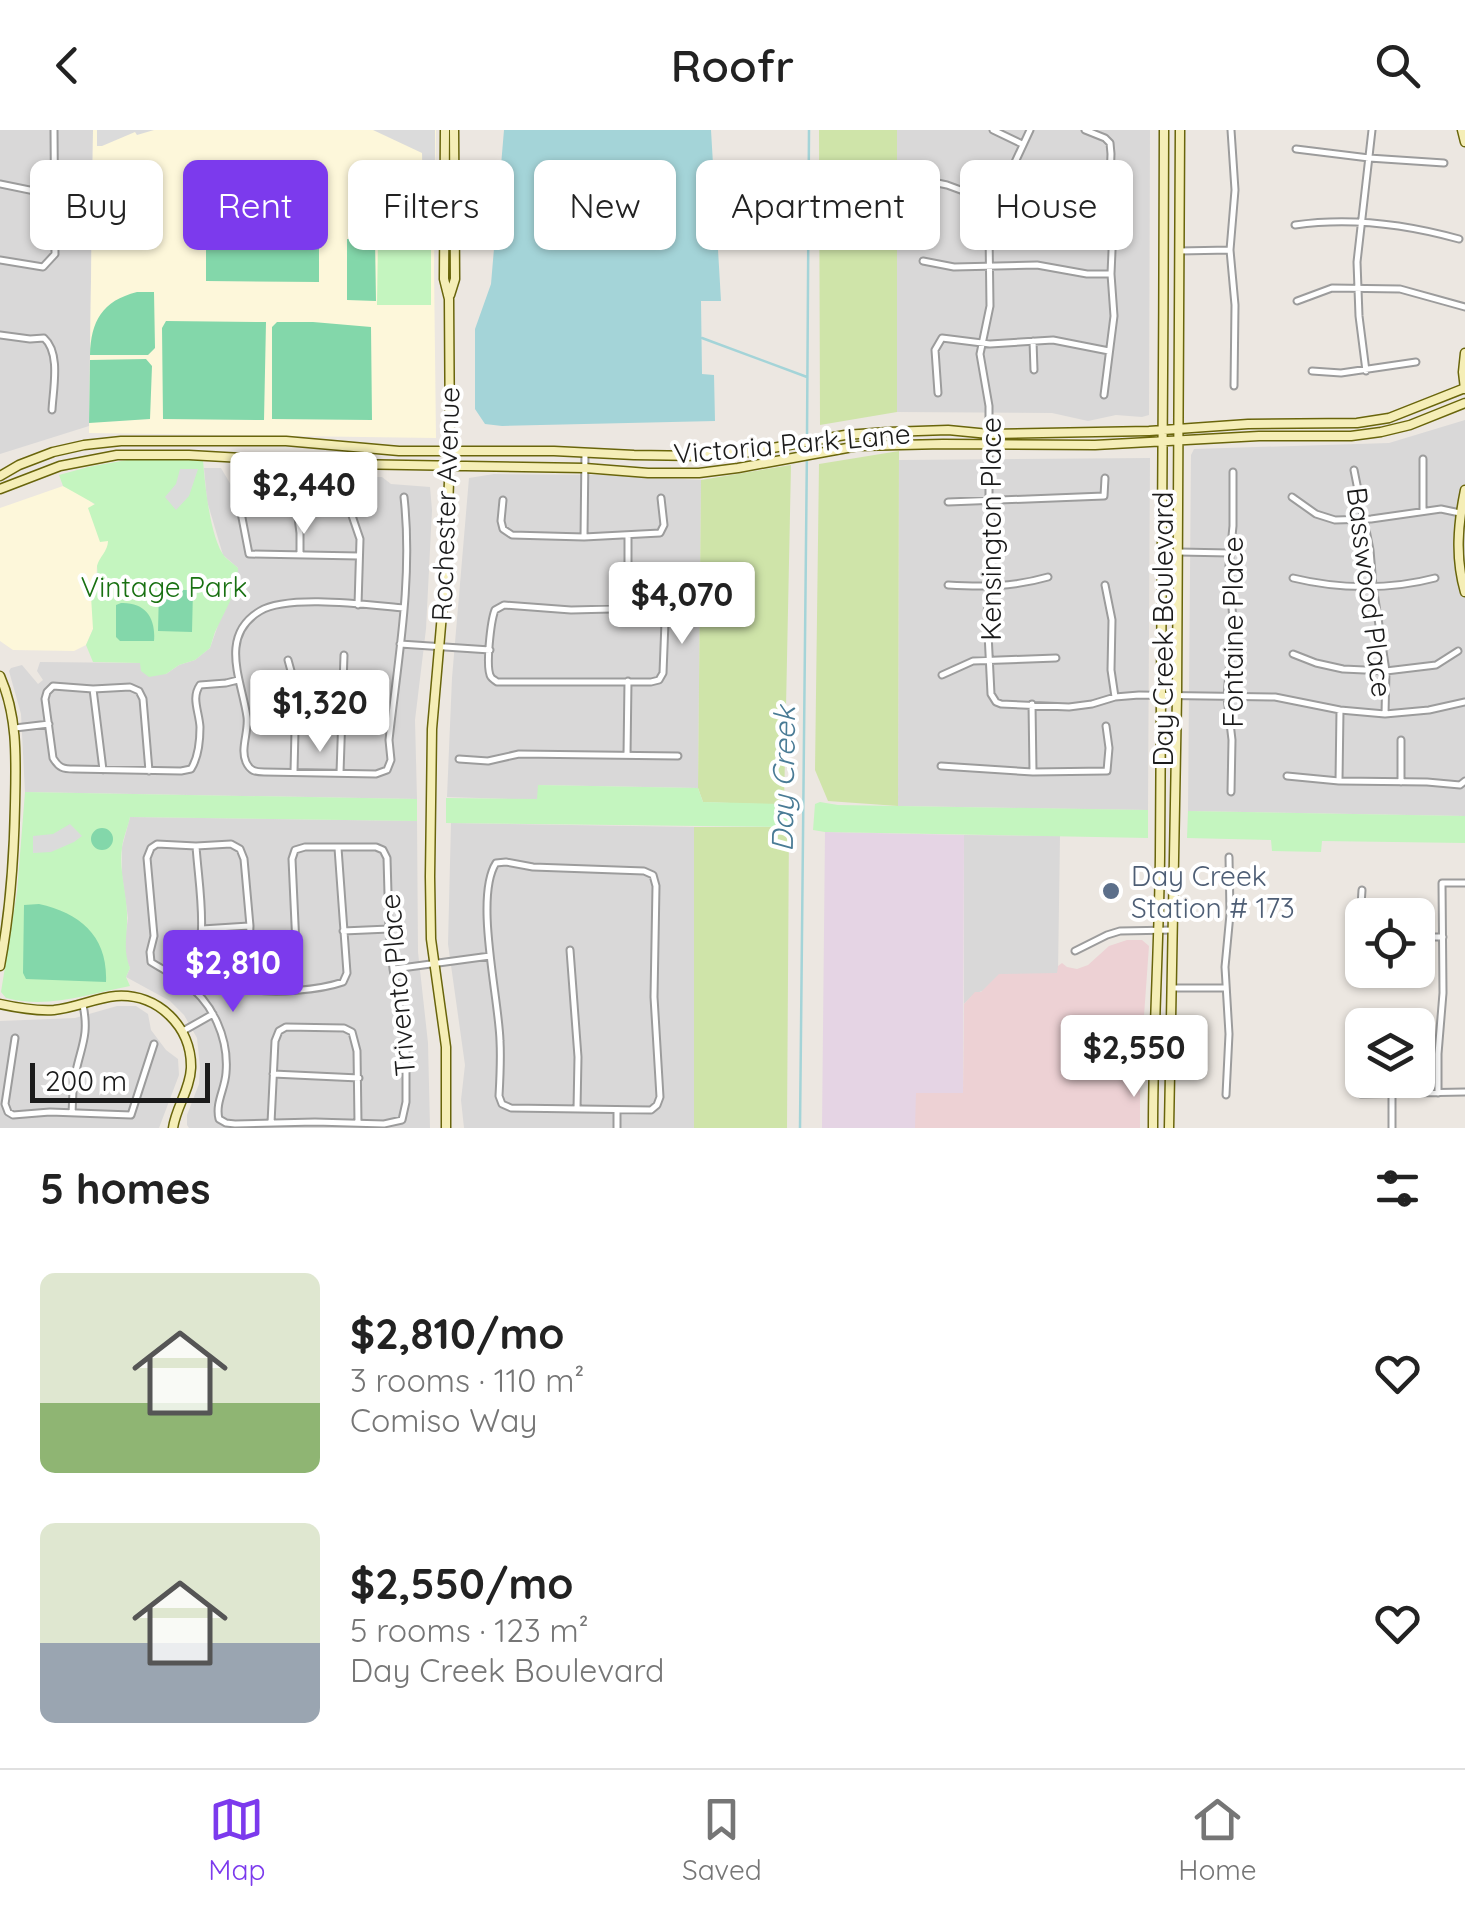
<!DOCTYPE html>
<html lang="en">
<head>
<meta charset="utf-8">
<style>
	body { margin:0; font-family:Quicksand,sans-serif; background:#f2f2f2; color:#222; height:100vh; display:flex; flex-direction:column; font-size:38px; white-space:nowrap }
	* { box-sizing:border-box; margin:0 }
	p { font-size:32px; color:#767676 }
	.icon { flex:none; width:55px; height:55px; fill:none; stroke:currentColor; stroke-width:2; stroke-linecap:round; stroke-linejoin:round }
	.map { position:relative; height:998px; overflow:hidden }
	.side { display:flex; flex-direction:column; background:#fff; flex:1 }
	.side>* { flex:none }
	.banner { position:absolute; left:30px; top:30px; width:1405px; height:90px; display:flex; gap:20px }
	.controls { position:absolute; left:1345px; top:768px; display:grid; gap:20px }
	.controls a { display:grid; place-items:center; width:90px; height:90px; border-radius:15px; background:#fff; box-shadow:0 2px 8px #0004; font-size:50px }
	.scale { position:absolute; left:30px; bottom:25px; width:180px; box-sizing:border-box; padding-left:10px; border:5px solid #1b1b1b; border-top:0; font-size:28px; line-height:35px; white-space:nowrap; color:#1b1b1b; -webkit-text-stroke:8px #fff; paint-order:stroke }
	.price { position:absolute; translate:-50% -85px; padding:0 22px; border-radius:10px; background:#fff; color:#222; font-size:32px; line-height:65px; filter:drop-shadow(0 2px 5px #0008) }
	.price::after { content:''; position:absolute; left:50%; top:60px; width:30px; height:22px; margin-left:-15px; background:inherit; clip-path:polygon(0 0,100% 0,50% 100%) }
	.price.current { background:#7c3aed; color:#fff }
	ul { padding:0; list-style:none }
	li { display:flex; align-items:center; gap:30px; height:250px; padding:0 40px }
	li span { display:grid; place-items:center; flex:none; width:280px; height:200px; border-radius:15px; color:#555 }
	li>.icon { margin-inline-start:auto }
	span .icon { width:120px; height:120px; fill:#fffc; stroke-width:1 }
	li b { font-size:42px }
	h2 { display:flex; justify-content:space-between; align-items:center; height:120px; padding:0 40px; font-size:42px }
	.tag { padding:0 35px; border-radius:15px; background:#fff; box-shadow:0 2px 8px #0004; font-size:35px; line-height:90px }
	.tag.current { background:#7c3aed; color:#fff }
	header { display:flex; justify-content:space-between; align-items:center; height:130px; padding:0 40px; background:#fff; font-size:45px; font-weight:600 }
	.tabs { display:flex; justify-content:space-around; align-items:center; height:140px; border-top:2px solid #e0e0e0; background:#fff; font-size:28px; color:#767676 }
	.tabs a { display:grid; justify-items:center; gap:5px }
	.tabs .current { color:#7c3aed }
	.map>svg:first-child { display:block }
</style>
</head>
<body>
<header><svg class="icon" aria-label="back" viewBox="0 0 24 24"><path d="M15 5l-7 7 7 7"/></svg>Roofr<svg class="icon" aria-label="search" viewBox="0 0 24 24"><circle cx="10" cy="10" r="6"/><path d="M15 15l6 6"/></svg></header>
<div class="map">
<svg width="1465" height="998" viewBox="0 0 1465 998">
	<rect width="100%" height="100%" fill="#ece7e1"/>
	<path fill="#d9d8d8" d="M0,0H93L89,296L0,324Z
		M897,0H1150L1149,285L1142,287L1116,285L1088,291L1052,283L897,282Z
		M1465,290V686L1188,681L1191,325L1194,319L1389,313Z
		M1150,328L1148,680L898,676L899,330Z
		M204,338H221L231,355H238L248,343L327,347H382L391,354L430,357L432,380L426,499L415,590L417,669L25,662L21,584L9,541L11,538L22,535L38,554L43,550L37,541L40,532L141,533V541L166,544L179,535L195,530L210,518L238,438L223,425L207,371Z
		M494,344L604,345L701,350L698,658L539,655L538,670L447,667L452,548L469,348Z
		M130,687L417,691L418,822L428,913L430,998H189L187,995V985L199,954L200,937L197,908L184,885L170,871L126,847L130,838L126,829L124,816L128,788L122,745V717Z
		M451,693L694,697V998H464L461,970L465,935L448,814Z
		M964,705L1060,706L1058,843L975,863L964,874Z
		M117,876H136L148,884L151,900L166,920L178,929L179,945L159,998H0V891L75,888Z"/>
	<path fill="#edd1d4" d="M1127,810H1142L1149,816L1143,900L1140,925V998H915V963H963L964,874L975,862H981L999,844L1057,843L1058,836L1062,833L1067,837L1077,839L1088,835L1109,816Z"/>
	<path fill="#e5d4e4" d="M825,702L964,705L963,963H916L915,998H822Z"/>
	<path fill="#fdf7da" d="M93,0H436L434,139L436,308L89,303Z
		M63,356L85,367L100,379L108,403V417L97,436L93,499L86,515L74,521L13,520L0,511V378Z"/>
	<path fill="#cfe4a9" d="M819,0H897V282L820,295Z
		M899,321L898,676L828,671L815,640L819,334Z
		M791,335L784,675L703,672L698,658L701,350Z
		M694,697H789L787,998H694Z"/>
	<path fill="#c4f5bf" d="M378,109H431V175H377Z
		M138,328L203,330C205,354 210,409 225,427C229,431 234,434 238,438L237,457L215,502L210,518L195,530L179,535L166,544L149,547L141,541L140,533L93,532L86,515L93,499L91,466L94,446H97C98,443 97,439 97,436C99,427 108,421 108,411L100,412L88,378L95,374L63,356L59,345L88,337Z
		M538,655L698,658L703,672L780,674L784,679H790L789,697L446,693V668L537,669Z
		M25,662L417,669V691L130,687C128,697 123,708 122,718C119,739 126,761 127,783C128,803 122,819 130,838L126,847L130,856C87,864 49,879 6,868L1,862L17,762Z
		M820,672L838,675L1148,680V708L825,702L813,700L815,674Z
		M1188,681L1465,686V713L1322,711L1321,722L1272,721L1271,710L1187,708Z"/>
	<path fill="#83d7aa" d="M206,101H319V152L206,151Z
		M347,109H375L376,171L347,170Z
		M137,162H154L155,218L148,225H90C91,191 102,171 137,162Z
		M166,191L266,192L264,290L163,289L162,198Z
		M277,192H313L371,197L372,290L272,289V197Z
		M146,229L152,236L150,289L89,293L90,230Z
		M159,460H193L192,502L158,501Z
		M121,473C146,472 156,489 154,511H120L116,507V475Z
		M91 709a11 11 0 1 1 22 0a11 11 0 1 1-22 0Z
		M39,774C81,783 108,807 106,852L26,849L23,843L24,775Z"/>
	<path fill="#dbdbdb" d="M97,0H154L137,5L135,2L102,16H97Z
		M373,0H435V64H423L422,23Z
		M180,339H198L189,366L176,380L165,367L176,354Z
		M70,694L82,706L74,712L51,722L33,723V706L53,704Z"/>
	<path fill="#a4d4d8" d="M504,0H711L721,171H701L702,244L714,245L715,291L502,296L485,294L475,279V199L491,154Z
		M384,74L407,75L406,95L383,94Z"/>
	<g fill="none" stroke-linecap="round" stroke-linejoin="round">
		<path stroke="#a4d4d8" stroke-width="2.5" d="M702,208L807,247
			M807,308L809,0
			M800,998L807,316"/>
		<defs>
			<path id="street" d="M993,0L1022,14
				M1030,0L996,73L989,103L990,176L980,224L989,276V371L994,414L987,483L991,564L996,572L1001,574L1069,577L1092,574L1115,567L1139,565L1275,567L1340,580L1385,584L1429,580L1465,572
				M1085,0L1105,8L1110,13L1111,24L1110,50L1113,98L1111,144L1114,186L1104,265
				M1231,0L1235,60L1230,120L1235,175L1234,256
				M1296,19L1369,28L1444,33
				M923,50L947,55L996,73
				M0,54L54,65
				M1034,59L1080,74L1113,73
				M1295,95C1350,87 1405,94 1459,109
				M1179,121L1230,120
				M0,130L43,137L55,124L54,0
				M923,131L954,137L1037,135L1087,144H1111
				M1297,171L1332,158L1400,159L1465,177
				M0,205L30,209L44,208C61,223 53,259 52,280
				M1033,211L1034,240
				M1312,241L1341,243L1416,232
				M1366,241L1359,186L1357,132L1372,0
				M938,263L935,220L942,208L990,214L1053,210L1109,221
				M1423,329V381
				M348,334L347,371L360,409L358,475
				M1354,340L1370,420L1373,456L1386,541L1385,584
				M295,365L300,403V424
				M238,367L249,424L359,426
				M404,367C413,449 398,529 389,610L391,630L387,640L376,644L264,642C255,642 250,641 246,632C240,619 249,601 247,587C242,551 218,506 260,481C288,464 369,475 404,478
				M1292,367L1316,384L1335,390L1371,389L1441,379L1460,383
				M503,370L501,391L503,399L512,405L584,407L660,403L664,395L661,368
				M948,372L1104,366L1105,348
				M584,407L585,323
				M1179,422L1230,423
				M1293,448C1338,459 1390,460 1435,448
				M948,455C983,457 1013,457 1048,447
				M1105,455L1112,490L1111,540L1115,567
				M504,475L571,480L653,478L660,481L665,492L663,543L659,550L651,552H497C495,550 492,549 491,547C485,538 491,490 495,480Z
				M628,480V405
				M400,514L490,520
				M1293,524L1316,533L1343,539L1386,541L1436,535L1458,521
				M288,530L296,559L294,642
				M942,545L973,531L1056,528
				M93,559L103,640
				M1032,574L1033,641
				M15,598L49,594
				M627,625L628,551
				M459,629L488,631L519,624L678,626
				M941,636L1033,642L1107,641L1109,618L1106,596
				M149,641L143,569L139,561L130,557L93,559L53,556L47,562L45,569L53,628C59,638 63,639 74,639L181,641L191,639C198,628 200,611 200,597C199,581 191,568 200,555L226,553L238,550
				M340,643L344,525
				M1287,646L1339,651L1427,652L1460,655L1465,651
				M1339,651L1340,580
				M1401,652V610
				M1231,662L1232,610L1227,567L1233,491L1229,436L1233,396V342
				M506,732L533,737L644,741L653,745L656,756L654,867L660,967L657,975L651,980L511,978L502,974L499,966C500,948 501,929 500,911C499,869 474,767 496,733Z
				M1362,760L1359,807H1362
				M202,799L249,796
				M343,801L389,799
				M1418,807H1443
				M570,820L578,927L577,979
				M1075,821L1107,805L1120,801L1173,800
				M394,839L490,826
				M187,854C211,812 199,762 196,716
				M1171,858H1226
				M298,859L292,729L295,720L305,717H376L383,720L387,728L389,799L393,839L406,914V972L402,990L384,994L315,992L235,994L226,993L219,989C215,973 225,959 226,943C229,909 213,872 185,853C174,845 162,839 151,832L150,822L154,806L147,728L151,718L157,714L196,716L231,714L240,719L244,729L250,796L247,851L250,859C274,864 320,860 343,852L347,843L338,718
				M1361,889V964L1465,962
				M183,901L213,884
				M15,908L5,974L8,982L13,985L50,982L131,985L154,914
				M273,944L359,948
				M1438,963V924L1443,863L1442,753H1465
				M1226,965L1229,904L1225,837L1230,784L1229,727
				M617,980V998
				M72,983C73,969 72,954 76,941C82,914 89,904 83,875
				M271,993L275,911L279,901L286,897L344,898L352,902L357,921L358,993
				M1392,998V964"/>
			<path id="secondary" d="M445,0L444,149L449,169L450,322L446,438L432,599L430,747L431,809L446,917V998
				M1462,0L1465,12
				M450,165L455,149L454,0
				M1465,259L1463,242L1465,223
				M0,346L19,335L53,322L84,315L121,311H286L399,321H554L634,325L701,326L750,322L845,305L888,302L948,300L989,304L1149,301L1248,294L1357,293L1389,288L1465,258
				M0,359L60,336L117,325H189L348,334L585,338L648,343H699L738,338L858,316L943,314L1095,315L1259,306H1351L1381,302L1410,295L1465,273
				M1465,360C1458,394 1455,428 1465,462
				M0,546C18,587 16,630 15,675C14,728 10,783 0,836
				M0,874C18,878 36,881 54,880C75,878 95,868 116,866C158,863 192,897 191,938C190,960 176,977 173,998
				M1153,998C1153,907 1159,817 1160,726C1163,484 1163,242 1164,0
				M1169,998L1177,566L1180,0"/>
		</defs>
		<use href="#street" stroke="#9c9c9c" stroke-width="9"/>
		<use href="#secondary" stroke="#69650b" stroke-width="11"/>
		<use href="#street" stroke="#fff" stroke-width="5"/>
		<use href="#secondary" stroke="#f5eeb7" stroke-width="8"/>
	</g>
	<circle fill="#5c6f8a" stroke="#fff" stroke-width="4" cx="1111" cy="761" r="10"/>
	<g text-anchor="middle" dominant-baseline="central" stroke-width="8" stroke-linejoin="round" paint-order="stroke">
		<g font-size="28" fill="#1b1b1b" stroke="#fff">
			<text transform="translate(792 313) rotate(-5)">Victoria Park Lane</text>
			<text transform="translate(445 374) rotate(-88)">Rochester Avenue</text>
			<text transform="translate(990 399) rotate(-90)">Kensington Place</text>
			<text transform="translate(1370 462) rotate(83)">Basswood Place</text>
			<text transform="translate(1162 499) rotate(-90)">Day Creek Boulevard</text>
			<text transform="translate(1232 502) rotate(-90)">Fontaine Place</text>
			<text transform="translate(397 855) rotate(-95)">Trivento Place</text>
		</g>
		<g font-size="28" fill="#197112" stroke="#fff">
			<text x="164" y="456">Vintage Park</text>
		</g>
		<g font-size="28" fill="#4e5e75" stroke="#fff" text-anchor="start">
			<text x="1131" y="745">Day Creek<tspan x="1131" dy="32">Station # 173</tspan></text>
		</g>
		<g font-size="30" font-style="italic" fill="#497b95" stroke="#fff">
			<text transform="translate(783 649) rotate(-89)">Day Creek</text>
		</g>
	</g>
</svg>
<div class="controls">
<a><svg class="icon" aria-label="locate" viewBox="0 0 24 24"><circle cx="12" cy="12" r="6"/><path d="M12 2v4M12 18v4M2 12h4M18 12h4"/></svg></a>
<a><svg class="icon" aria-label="layers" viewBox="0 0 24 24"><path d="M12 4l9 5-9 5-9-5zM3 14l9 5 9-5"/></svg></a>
</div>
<div class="scale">200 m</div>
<b class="price" style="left:304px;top:407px">$2,440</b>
<b class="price" style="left:682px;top:517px">$4,070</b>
<b class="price" style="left:320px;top:625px">$1,320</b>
<b class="price current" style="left:233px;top:885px">$2,810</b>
<b class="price" style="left:1134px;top:970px">$2,550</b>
<div class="banner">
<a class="tag">Buy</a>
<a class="tag current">Rent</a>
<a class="tag">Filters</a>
<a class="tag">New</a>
<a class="tag">Apartment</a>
<a class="tag">House</a>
</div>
</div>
<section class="side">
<h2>5 homes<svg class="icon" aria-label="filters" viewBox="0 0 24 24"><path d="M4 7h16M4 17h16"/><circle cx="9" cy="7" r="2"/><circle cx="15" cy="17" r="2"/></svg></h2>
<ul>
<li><span style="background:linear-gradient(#dfe7d0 65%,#8fb573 0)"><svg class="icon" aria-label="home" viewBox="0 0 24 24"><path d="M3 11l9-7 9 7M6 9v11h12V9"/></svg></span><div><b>$2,810/mo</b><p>3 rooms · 110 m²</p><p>Comiso Way</p></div><svg class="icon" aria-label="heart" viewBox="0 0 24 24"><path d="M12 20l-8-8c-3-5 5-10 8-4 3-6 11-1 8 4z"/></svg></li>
<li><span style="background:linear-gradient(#dfe7d0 60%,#9aa5b1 0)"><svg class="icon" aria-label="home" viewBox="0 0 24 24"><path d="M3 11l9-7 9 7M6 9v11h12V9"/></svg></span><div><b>$2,550/mo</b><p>5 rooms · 123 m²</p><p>Day Creek Boulevard</p></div><svg class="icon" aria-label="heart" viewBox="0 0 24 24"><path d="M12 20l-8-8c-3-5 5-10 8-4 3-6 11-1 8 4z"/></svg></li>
</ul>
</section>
<nav class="tabs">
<a class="current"><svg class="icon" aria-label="map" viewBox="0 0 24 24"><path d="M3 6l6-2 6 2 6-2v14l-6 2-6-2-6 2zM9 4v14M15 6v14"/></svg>Map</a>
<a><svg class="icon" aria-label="saved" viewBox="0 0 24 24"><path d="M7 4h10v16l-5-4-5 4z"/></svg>Saved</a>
<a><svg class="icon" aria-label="home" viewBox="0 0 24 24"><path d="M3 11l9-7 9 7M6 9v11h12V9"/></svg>Home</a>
</nav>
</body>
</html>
